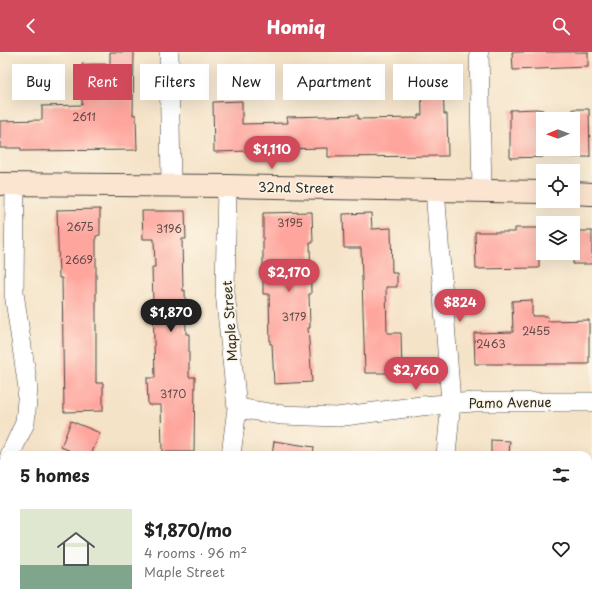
<!DOCTYPE html>
<html lang="en">
<head>
<meta charset="utf-8">
<style>
	body { margin:0; font-family:"Playpen Sans",sans-serif; background:#f2f2f2; color:#222; height:100vh; display:flex; flex-direction:column; font-size:15px; white-space:nowrap }
	* { box-sizing:border-box; margin:0 }
	p { font-size:13px; color:#767676 }
	.icon { flex:none; width:22px; height:22px; fill:none; stroke:currentColor; stroke-width:2; stroke-linecap:round; stroke-linejoin:round }
	.map { position:relative; flex:1; overflow:hidden }
	.panel { position:absolute; left:0px; top:399px; width:592px; height:156px; display:flex; flex-direction:column; background:#fff; border-radius:12px 12px 0 0; box-shadow:0 4px 16px #0002 }
	.panel>* { flex:none }
	.banner { position:absolute; left:12px; top:12px; width:568px; height:36px; display:flex; gap:8px }
	.needle { width:26px; rotate:269deg }
	.controls { position:absolute; left:536px; top:60px; display:grid; gap:8px }
	.controls a { display:grid; place-items:center; width:44px; height:44px; border-radius:0px; background:#fff; box-shadow:0 4px 16px #0002; font-size:20px }
	.price { position:absolute; translate:-50% -34px; padding:0 9px; border-radius:14px; background:#d1495b; color:#fff; font-size:13px; line-height:26px; filter:drop-shadow(0 1px 2px #0008) }
	.price::after { content:''; position:absolute; left:50%; top:24px; width:12px; height:9px; margin-left:-6px; background:inherit; clip-path:polygon(0 0,100% 0,50% 100%) }
	.price.current { background:#222; color:#fff }
	ul { padding:0; list-style:none }
	li { display:flex; align-items:center; gap:12px; height:100px; padding:0 20px }
	li span { display:grid; place-items:center; flex:none; width:112px; height:80px; border-radius:0px; color:#555 }
	li>.icon { margin-inline-start:auto }
	span .icon { width:48px; height:48px; fill:#fffc; stroke-width:1 }
	li b { font-size:17px }
	h2 { display:flex; justify-content:space-between; align-items:center; height:48px; padding:0 20px; font-size:17px }
	.chip { padding:0 14px; border-radius:0px; background:#fff; box-shadow:0 4px 16px #0002; font-size:14px; line-height:36px }
	.chip.current { background:#d1495b; color:#fff }
	header { display:flex; justify-content:space-between; align-items:center; height:52px; padding:0 20px; background:#d1495b; color:#fff; font-size:18px; font-weight:800 }
	.map>svg:first-child { display:block }
</style>
</head>
<body>
<header><svg class="icon" aria-label="back" viewBox="0 0 24 24"><path d="M15 5l-7 7 7 7"/></svg>Homiq<svg class="icon" aria-label="search" viewBox="0 0 24 24"><circle cx="10" cy="10" r="6"/><path d="M15 15l6 6"/></svg></header>
<div class="map">
<svg width="592" height="555" viewBox="0 0 592 555">
	<rect width="100%" height="100%" fill="#fcf5e5"/>
	<filter id="ink" filterUnits="userSpaceOnUse"><feTurbulence type="fractalNoise" baseFrequency=".025" numOctaves="2"/><feDisplacementMap in="SourceGraphic" scale="8" xChannelSelector="R" yChannelSelector="G"/><feConvolveMatrix kernelMatrix="1 2 1 2 8 2 1 2 1" color-interpolation-filters="sRGB"/></filter>
	<filter id="wash" filterUnits="userSpaceOnUse"><feTurbulence type="fractalNoise" baseFrequency=".012" numOctaves="4" result="noise"/><feDisplacementMap in="SourceGraphic" scale="16" xChannelSelector="R" yChannelSelector="G"/><feGaussianBlur stdDeviation="0.9" result="paint"/><feColorMatrix in="noise" values="0 0 0 0 0 0 0 0 0 0 0 0 0 0 0 0 0 1.4 0 .05"/><feComposite in="paint" operator="in"/></filter>
	<g filter="url(#wash)">
		<rect width="100%" height="100%" fill="#f5e3c8"/>
		<g id="blocks">
			<path fill="#fea69e" d="M110,0H134L133,63H136L137,98L21,99V96H0V69L42,68V54L82,53V12H110Z
				M512,0H588V15L513,18Z
				M421,22H443L444,62H447L448,104L328,105V96L282,97V102H250V99L214,100L213,50L242,49V72L288,71L287,65L328,64L358,63V67L418,66V63H422Z
				M537,57L543,58V105L510,106V58Z
				M573,57H589L590,105H573Z
				M100,157V183L96,184V331H103V359L64,360L62,226H59L57,158Z
				M142,159H185L186,187H182L183,239L185,238L186,282H189V325H195L194,400H162L161,353H148L147,326H155L152,215H155L154,187H143Z
				M312,160L313,191H310L311,242H309L310,276H308L312,330L274,332L272,292H270L269,242H263V161Z
				M371,161L372,177L391,176L392,221H397V235H386L387,281H401L402,321H365L361,196H344L343,162Z
				M515,176H539V216L476,217L475,180H515Z
				M573,179H592V212H573Z
				M532,248V264H547L548,269L589,268V312H475L474,281L513,280L512,249Z
				M71,369L100,381L91,403H80L61,395Z
				M491,388L510,389L509,403H491Z
				M274,389L314,395L313,403H272Z"/>
		</g>
	</g>
	<g filter="url(#ink)">
		<use href="#blocks" fill-opacity="0" stroke="#494743" stroke-width="1"/>
		<g fill="none" stroke-linecap="round" stroke-linejoin="round">
			<defs>
				<path id="street" d="M169,0L171,133
					M479,0L482,139
					M227,134L225,240L237,356L231,403
					M435,137L451,351L446,403
					M237,356L282,363L337,365L421,354L474,350H592
					M10,403L25,371L28,336L14,241L15,132
					M0,424L4,416
					M169,551L172,555
					M0,553L7,551
					M416,555L417,551"/>
				<path id="secondary" d="M0,132L227,134L543,140
					M573,141L592,142"/>
			</defs>
			<use href="#street" stroke="#494743" stroke-width="20"/>
			<use href="#secondary" stroke="#494743" stroke-width="24"/>
			<use href="#street" stroke="#fff" stroke-width="19"/>
			<use href="#secondary" stroke="#fce5d0" stroke-width="22"/>
		</g>
	</g>
	<g text-anchor="middle" dominant-baseline="central" stroke-width="3" stroke-linejoin="round" paint-order="stroke">
		<g font-size="11" fill="#604a48">
			<text x="84" y="64">2611</text>
			<text x="290" y="170">3195</text>
			<text x="80" y="174">2675</text>
			<text x="169" y="176">3196</text>
			<text x="79" y="207">2669</text>
			<text x="294" y="264">3179</text>
			<text x="536" y="278">2455</text>
			<text x="491" y="291">2463</text>
			<text x="173" y="341">3170</text>
		</g>
		<g font-size="13" fill="#2b2b2b" stroke="#fcf5e5">
			<text transform="translate(296 135) rotate(1)">32nd Street</text>
			<text transform="translate(229 269) rotate(-94)">Maple Street</text>
			<text transform="translate(510 350) rotate(-1)">Pamo Avenue</text>
		</g>
	</g>
</svg>
<div class="controls">
<a><svg class="needle" viewBox="-14 -14 28 28"><path d="M0-13l5 13h-10z" fill="#e53935"/><path d="M0 13l5-13h-10z" fill="#767676"/></svg></a>
<a><svg class="icon" aria-label="locate" viewBox="0 0 24 24"><circle cx="12" cy="12" r="6"/><path d="M12 2v4M12 18v4M2 12h4M18 12h4"/></svg></a>
<a><svg class="icon" aria-label="layers" viewBox="0 0 24 24"><path d="M12 4l9 5-9 5-9-5zM3 14l9 5 9-5"/></svg></a>
</div>
<b class="price" style="left:272px;top:118px">$1,110</b>
<b class="price" style="left:289px;top:241px">$2,170</b>
<b class="price" style="left:460px;top:271px">$824</b>
<b class="price current" style="left:171px;top:281px">$1,870</b>
<b class="price" style="left:416px;top:339px">$2,760</b>
<div class="banner">
<a class="chip">Buy</a>
<a class="chip current">Rent</a>
<a class="chip">Filters</a>
<a class="chip">New</a>
<a class="chip">Apartment</a>
<a class="chip">House</a>
</div>
<section class="panel">
<h2>5 homes<svg class="icon" aria-label="filters" viewBox="0 0 24 24"><path d="M4 7h16M4 17h16"/><circle cx="9" cy="7" r="2"/><circle cx="15" cy="17" r="2"/></svg></h2>
<ul>
<li><span style="background:linear-gradient(#dfe7d0 70%,#7fa58c 0)"><svg class="icon" aria-label="home" viewBox="0 0 24 24"><path d="M3 11l9-7 9 7M6 9v11h12V9"/></svg></span><div><b>$1,870/mo</b><p>4 rooms · 96 m²</p><p>Maple Street</p></div><svg class="icon" aria-label="heart" viewBox="0 0 24 24"><path d="M12 20l-8-8c-3-5 5-10 8-4 3-6 11-1 8 4z"/></svg></li>
</ul>
</section>
</div>
</body>
</html>
